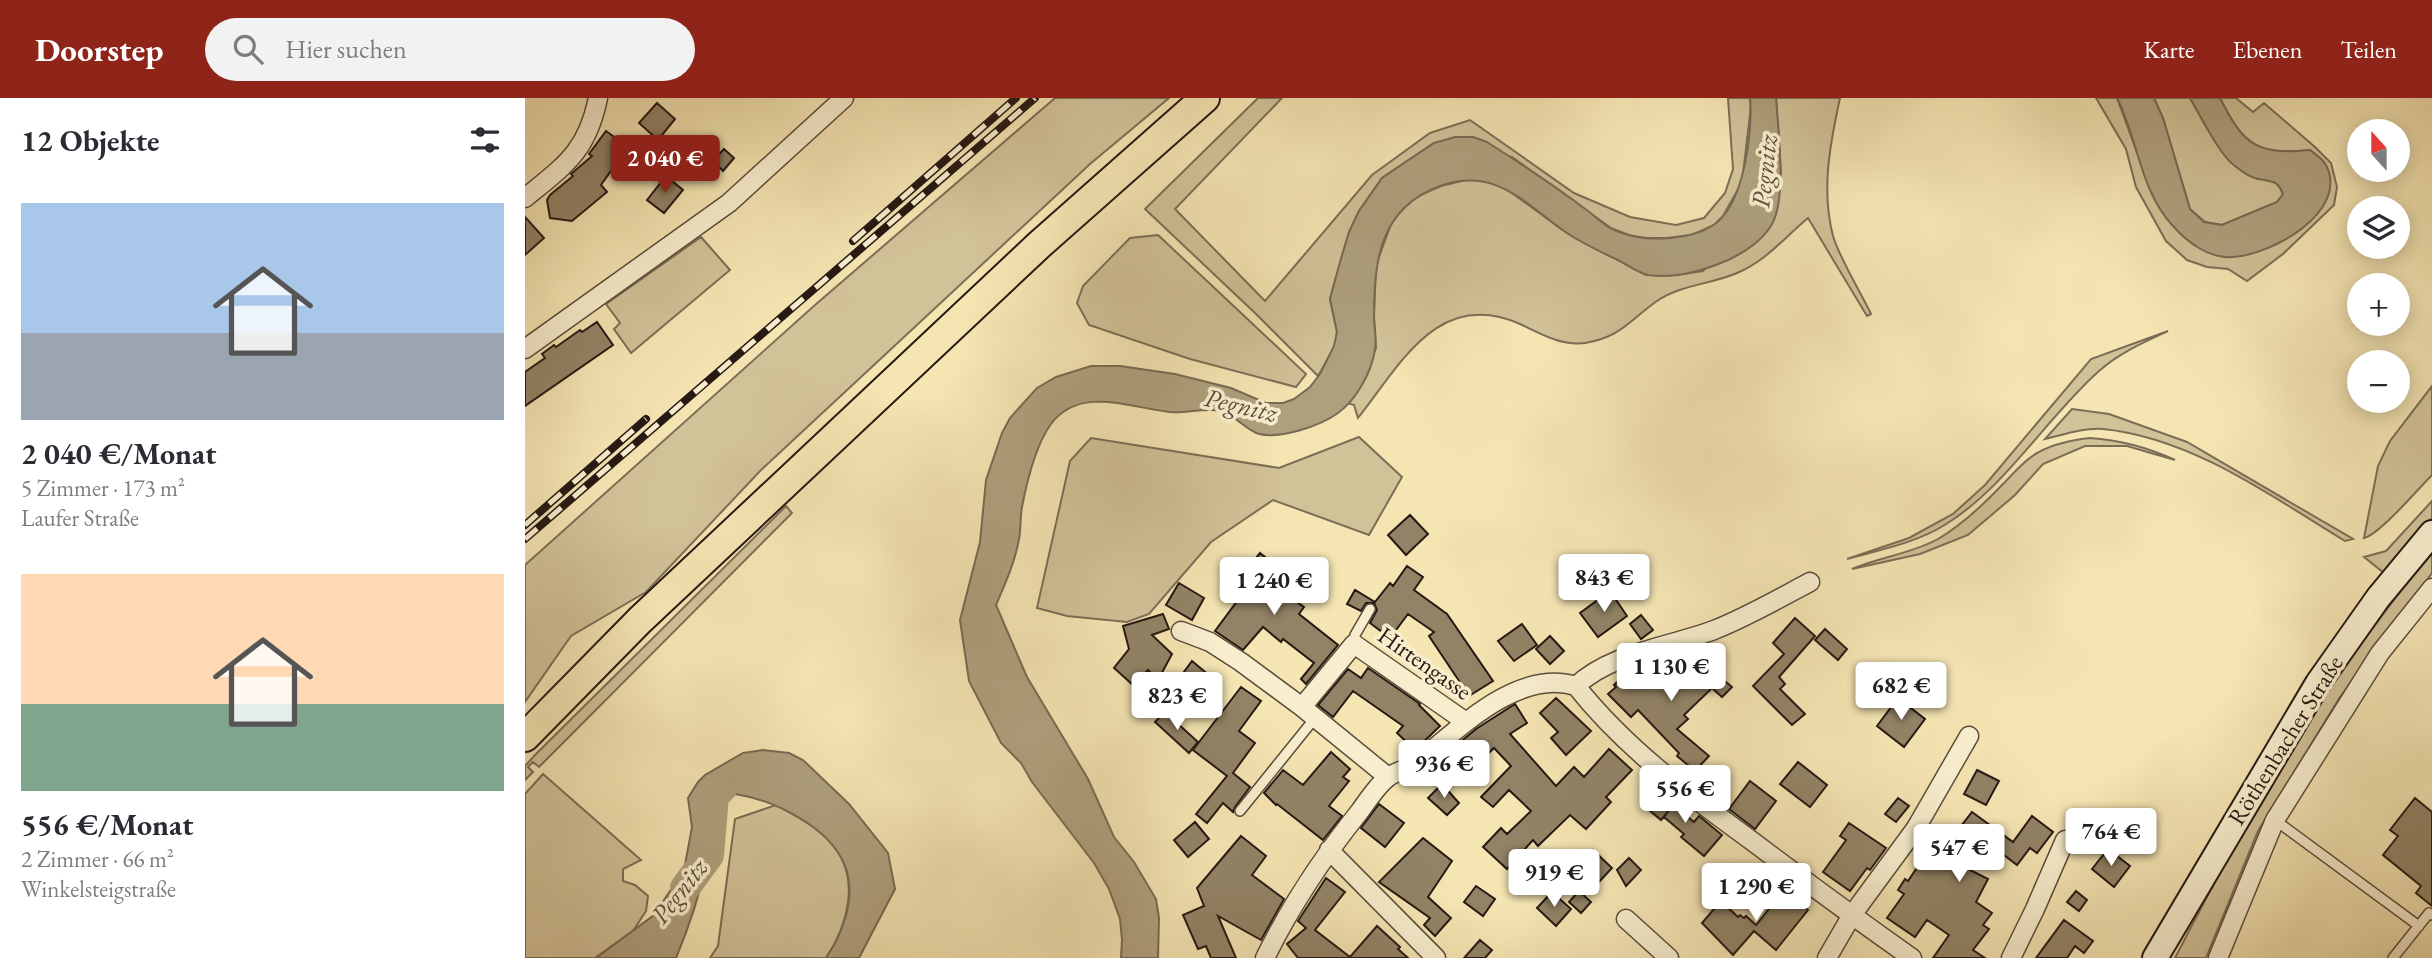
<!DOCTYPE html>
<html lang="de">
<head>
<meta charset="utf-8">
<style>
	body { margin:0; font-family:"EB Garamond",serif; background:#f2f2f3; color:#2b2b33; height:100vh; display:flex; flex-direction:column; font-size:26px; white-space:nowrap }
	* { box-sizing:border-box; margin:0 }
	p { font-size:23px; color:#7c7c81 }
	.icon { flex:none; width:38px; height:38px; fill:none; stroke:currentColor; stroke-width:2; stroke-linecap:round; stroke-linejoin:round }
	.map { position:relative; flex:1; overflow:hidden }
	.drawer { display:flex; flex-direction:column; background:#fff; width:525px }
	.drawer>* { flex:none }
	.needle { width:46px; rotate:339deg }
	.tools { position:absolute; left:1822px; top:21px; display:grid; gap:14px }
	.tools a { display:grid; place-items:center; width:63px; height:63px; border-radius:50%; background:#fff; box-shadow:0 4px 18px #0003; font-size:35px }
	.price { position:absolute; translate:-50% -60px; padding:0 16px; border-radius:7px; background:#fff; color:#222; font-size:23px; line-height:46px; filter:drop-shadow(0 2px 4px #0008) }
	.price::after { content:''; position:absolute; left:50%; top:42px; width:21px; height:16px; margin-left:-10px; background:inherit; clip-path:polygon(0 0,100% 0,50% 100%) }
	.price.selected { background:#8f2418; color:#fff }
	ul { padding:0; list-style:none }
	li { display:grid; align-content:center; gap:14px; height:371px; padding:0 21px }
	li span { display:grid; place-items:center; height:217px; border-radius:0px; color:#555 }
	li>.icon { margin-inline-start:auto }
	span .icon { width:126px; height:126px; fill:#fffc; stroke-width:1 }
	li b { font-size:30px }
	h2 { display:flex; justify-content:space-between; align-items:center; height:84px; padding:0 21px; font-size:30px }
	header { display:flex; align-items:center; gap:42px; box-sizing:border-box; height:98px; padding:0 35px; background:#8f2418; color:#fff }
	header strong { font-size:33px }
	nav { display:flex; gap:38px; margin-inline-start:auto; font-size:24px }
	.search { width:490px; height:63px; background:#f2f2f3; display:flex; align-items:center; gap:18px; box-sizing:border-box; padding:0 24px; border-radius:38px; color:#7c7c81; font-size:26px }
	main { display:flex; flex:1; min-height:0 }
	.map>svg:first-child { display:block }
</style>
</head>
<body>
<header>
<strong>Doorstep</strong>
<div class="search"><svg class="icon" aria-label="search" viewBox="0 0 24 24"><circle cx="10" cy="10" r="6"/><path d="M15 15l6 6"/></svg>Hier suchen</div>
<nav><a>Karte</a><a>Ebenen</a><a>Teilen</a></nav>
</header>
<main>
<section class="drawer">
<h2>12 Objekte<svg class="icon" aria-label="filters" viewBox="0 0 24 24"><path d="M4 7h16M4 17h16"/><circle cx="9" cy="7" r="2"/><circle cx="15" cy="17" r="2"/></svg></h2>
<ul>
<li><span style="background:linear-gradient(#a9c7e8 60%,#9aa5b1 0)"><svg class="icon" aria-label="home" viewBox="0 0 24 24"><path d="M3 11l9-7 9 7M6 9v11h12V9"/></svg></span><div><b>2 040 €/Monat</b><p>5 Zimmer · 173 m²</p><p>Laufer Straße</p></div></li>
<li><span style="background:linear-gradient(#ffd9b3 60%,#7fa58c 0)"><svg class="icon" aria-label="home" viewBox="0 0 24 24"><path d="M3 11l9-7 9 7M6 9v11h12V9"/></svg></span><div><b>556 €/Monat</b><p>2 Zimmer · 66 m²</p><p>Winkelsteigstraße</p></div></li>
</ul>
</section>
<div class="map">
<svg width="1907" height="860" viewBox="0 0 1907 860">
	<rect width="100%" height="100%" fill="#f5e5b3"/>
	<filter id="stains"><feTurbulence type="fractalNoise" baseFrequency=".00286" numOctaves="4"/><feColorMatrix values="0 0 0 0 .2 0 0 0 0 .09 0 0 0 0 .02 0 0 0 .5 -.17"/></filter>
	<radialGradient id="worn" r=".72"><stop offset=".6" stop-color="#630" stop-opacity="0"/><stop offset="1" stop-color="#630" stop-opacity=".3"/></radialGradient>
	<path fill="#d2c298" stroke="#7c6e56" stroke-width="2" d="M530,0H644L565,66L236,372L121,494L46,538L0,604V467L290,207Z
		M733,0H757L650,111L740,203L847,77L905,35L945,22L1049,95L1105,119L1151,127L1179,120L1200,95L1208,71L1203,0H1225L1226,8L1217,84L1198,118L1189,127L1167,137L1141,140H1111L1086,130L987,59L909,45L857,80L834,113L824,134L805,201L812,234L810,248L793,278L730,215L620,111Z
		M1251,0H1315C1305,46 1296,92 1308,138C1314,159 1336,195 1346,216L1342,218L1283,120C1260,139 1241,163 1212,175C1187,186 1155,187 1132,203C1106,221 1095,240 1060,245C1036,248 1016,236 995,226C913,190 876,266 833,320L829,307L822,305L833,291L851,250L849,219L851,167L869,118L891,99L916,88L941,82H963L984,93L1042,135L1121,177H1151L1178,173L1256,76Z
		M1571,0H1592L1628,98L1733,153L1785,52C1732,57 1719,48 1695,0H1711L1728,14L1739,5L1790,49L1806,65L1812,89L1809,107L1758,156L1722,183L1703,171L1682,169L1662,162L1641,143L1611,89L1601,51Z
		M1629,0H1665L1683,32L1732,81C1746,81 1753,82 1758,97L1752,104L1697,127L1680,124L1665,111L1638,20Z
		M633,137L781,276L771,289L665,261L564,227L552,205L558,188L605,140Z
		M176,139L205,172L106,255L89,231L95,225L81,206Z
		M1643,233C1619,244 1594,255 1574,273C1521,320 1480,391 1418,428C1390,445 1354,452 1322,461L1384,440L1428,416L1460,387L1566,261Z
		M1907,288V377C1893,391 1854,437 1839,440L1853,368L1865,343Z
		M1547,311L1584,316L1662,344L1828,441L1820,443C1746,398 1667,340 1578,331C1560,329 1537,337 1520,341Z
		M834,339L877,379L844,437L748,402L686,444L624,516L602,524L542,518L512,510L545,363L566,340L754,370Z
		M1565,340C1596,342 1622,349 1650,362L1602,348H1560L1518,366L1490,397L1443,437L1395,456L1327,471C1354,459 1386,456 1413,441C1437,427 1459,406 1478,386C1489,375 1500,361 1514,354C1530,345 1548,342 1565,340Z
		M1907,403V420L1859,475L1839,459L1861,453Z
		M261,408L267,415L14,669L8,664L3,669L8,674L0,682V668L10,657Z
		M1907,455V475L1815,599L1733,733L1681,860H1650C1723,718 1804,576 1907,455Z
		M18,676L116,762L98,771V783L110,787L123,798L121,813L108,833L70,860H0V696Z
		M251,707C271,718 295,730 309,748C335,782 323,827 301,860H185L193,848L210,721Z"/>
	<path fill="#afa07d" stroke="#786a53" stroke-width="2" d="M1225,0H1251C1253,30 1262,100 1247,126C1238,142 1220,154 1203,162C1178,173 1151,181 1123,177C1114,175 1104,168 1095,163C1076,154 1056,145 1039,133C997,103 970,69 915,88C855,110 849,162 849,219C849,229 852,241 850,251C847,274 831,302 813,315C795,328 756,341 734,336C721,332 710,317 696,313C679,309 662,316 645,314C606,310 555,287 526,326C510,348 502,383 497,409C495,420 496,431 494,441C490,464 480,486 471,507L502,579L563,681L589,739L609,764L631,801L634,820L633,860H596L597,842L595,821L584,791L569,765L507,684L496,665L476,645L444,583L435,522L455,444L461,382L477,335L485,320L512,290L531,279L566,268H595L650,276L706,290L741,305H758L769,301L785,289L795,276L809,248L812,234L805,201L815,164L824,134L834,113L857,80L909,45L930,39H948L962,44C995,65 1028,87 1059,110C1069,117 1078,127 1089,132C1108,140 1126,142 1146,140C1161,138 1174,136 1187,128C1219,109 1228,34 1225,0Z
		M1592,0H1629L1638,20L1665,111L1679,124L1697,127L1752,104L1758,96C1753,82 1747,84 1734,81C1726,80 1716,73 1710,68C1695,58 1675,17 1665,0H1695C1719,48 1732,57 1785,52C1790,56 1798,61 1801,67C1825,114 1746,157 1708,159C1684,161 1662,144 1648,128C1615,93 1613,41 1592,0Z
		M238,652L264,655L278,662L324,706L363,755L370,791L334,860H301C318,835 332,798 320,768C305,729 249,702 210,696C202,700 195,704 191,713C184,727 187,742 184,756C176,791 165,827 151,860H71L129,817L159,772L167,729L163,700L173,684L180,677L218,655Z"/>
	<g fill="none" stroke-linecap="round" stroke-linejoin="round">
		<path stroke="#afa07d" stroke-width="30" d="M160,790L184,757L189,698L197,690"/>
	</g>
	<path fill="#928366" stroke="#261913" stroke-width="2" d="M132,5L150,21L133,42L114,25Z
		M81,33L103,49L76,87L82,94L47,123L25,120L22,102L25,97L48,78L46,76L67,58L64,56Z
		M199,51L209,60L198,73L188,63Z
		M141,78L158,92L139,115L122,102Z
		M0,119L19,140L0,157Z
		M72,224L88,247L0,308V274L20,260L17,256L29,247L31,249L55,232L57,234Z
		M885,417L903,436L881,457L863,437Z
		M735,455L764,478L753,491L779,509L774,516L813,547L781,586L776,581L789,565L758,541L756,544L738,529L718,552L690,533L727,483L718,476Z
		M882,468L898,479L889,492L922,516L968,583L944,598L904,538L909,534L883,516L865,540L845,525L852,512L849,505H841L836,513L822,506L830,492L850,504L865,485L868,488Z
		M654,485L679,500L667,522L641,507Z
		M1085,493L1102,518L1073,539L1055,515Z
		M638,516L644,531L627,537L647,556L633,582L623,572L609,588L589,570L604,551L598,528Z
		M1116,517L1128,532L1116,541L1105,526Z
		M1270,520L1290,538L1254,579L1260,586L1255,591L1280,616L1267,627L1228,588L1259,556L1248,545Z
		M997,526L1012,547L989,563L973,543Z
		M1300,531L1322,551L1313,562L1290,542Z
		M1025,538L1039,553L1025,566L1011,551Z
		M1163,552L1207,589L1197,599L1187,590L1159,617L1163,621L1152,631L1184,658L1170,673L1152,658L1154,655L1113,612L1106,619L1083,596L1091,589L1089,587L1102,574L1104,577L1110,571L1124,586L1131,579L1143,592L1165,571L1150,559Z
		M667,563L691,583L675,601L653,582Z
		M843,570L895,606L894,607L915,628L890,652L872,635L878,628L828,593L808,619L793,607L823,571L836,580Z
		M716,589L736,603L714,633L730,645L708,675L725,689L710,709L708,714L698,705L682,725L671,716L702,678L668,652Z
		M1031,600L1066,633L1041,657L1026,640L1033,634L1015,615Z
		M1373,600L1400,621L1379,649L1352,628Z
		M990,606L1002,625L985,636L1031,688L1049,669L1059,679L1084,651L1107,672L1081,699L1086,704L1061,731L1045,717L1013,748L1008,742L982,771L958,749L976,730L982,736L1006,713L984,692L968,709L956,699L986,668L969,650L947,671L927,651L951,631Z
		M640,614L673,644L664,655L630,624Z
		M806,654L825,671L818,679L824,683L804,708L817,718L798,742L752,706L751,707L739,695L758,672L778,687Z
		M1273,664L1302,687L1285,709L1255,686Z
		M1452,672L1474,683L1461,707L1439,696Z
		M1225,683L1251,703L1230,731L1204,711Z
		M917,686L934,705L922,717L903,700Z
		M1128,694L1146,710L1148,707L1169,724L1174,718L1197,737L1179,758L1156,739L1159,736L1139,719L1144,712L1136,722L1118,707Z
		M1373,700L1384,708L1371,724L1360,716Z
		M1890,700L1907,714V808L1891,795L1896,788L1858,757L1873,738L1865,732Z
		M854,706L879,725L860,749L836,730Z
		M1447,714L1488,744L1507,718L1528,734L1512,755L1505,750L1492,767L1462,744L1443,771L1463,781L1451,804L1467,815L1458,827L1464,831L1448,852L1460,860H1408L1424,837L1402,822L1390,839L1362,820L1379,796L1373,792L1380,781L1383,783L1416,734L1426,741Z
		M670,724L684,741L663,759L649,742Z
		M1324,725L1361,750L1345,772L1342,770L1325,793L1298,774L1321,742L1315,738Z
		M716,738L741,758L727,777L759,801L736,842L693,818L711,860H686L681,848L673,851L658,817L679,808L672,790Z
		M898,740L927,763L903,799L926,820L910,838L899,827L905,820L854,784Z
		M1583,751L1605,768L1589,789L1567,771Z
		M1068,752L1087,770L1072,786L1053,768Z
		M1104,760L1116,772L1101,788L1092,772Z
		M801,780L820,794L790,832L825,859L852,828L875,849L873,851L883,860H773L762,846L781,830L773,823Z
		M951,788L970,801L958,818L939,804Z
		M1259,792L1283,812L1251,852L1229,833L1208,857L1177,825L1196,803L1213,819L1215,817L1219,820L1221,818L1231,827Z
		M1054,793L1066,804L1056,815L1044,804Z
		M1551,793L1562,802L1554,813L1542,804Z
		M1027,794L1046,811L1031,828L1012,810Z
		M1539,822L1568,843L1559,855L1550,848L1542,860H1511Z
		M955,842L967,852L960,860H939Z"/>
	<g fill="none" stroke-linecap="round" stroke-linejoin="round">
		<defs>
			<path id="service" d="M829,546L830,537L845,511
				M715,713L790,620
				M1750,722L1894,828
				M1868,860L1904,815L1907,817"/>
			<path id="minor" d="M0,100C40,67 62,54 73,0
				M0,251L204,105L319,0
				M656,533L685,544L716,564L777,609L863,679
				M1051,588C1100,650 1164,697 1227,743C1280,783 1333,822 1387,860
				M1051,588C1086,555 1144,549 1189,532C1222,519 1253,501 1285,484
				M777,609L829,546L941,624
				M804,752L911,860
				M1101,821L1144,860
				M740,860C766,807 798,759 835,713C843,702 852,688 862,680C870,673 882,672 890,666C933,632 992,570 1051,588
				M1302,860L1327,817L1391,730L1444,638
				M1486,860L1510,811L1540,742
				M1693,860L1750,722L1855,555L1907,490"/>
			<path id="secondary" d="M1630,860L1793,585L1853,500L1907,435"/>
			<path id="primary" d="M0,639L115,522L514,147L680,0"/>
		</defs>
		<use href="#service" stroke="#5a4c3b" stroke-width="12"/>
		<use href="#minor" stroke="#5a4c3b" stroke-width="21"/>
		<use href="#secondary" stroke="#261913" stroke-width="28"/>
		<use href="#primary" stroke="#261913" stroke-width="32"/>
		<use href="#service" stroke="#f8eece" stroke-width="9"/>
		<use href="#minor" stroke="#f8eece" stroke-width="18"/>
		<use href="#secondary" stroke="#f8eece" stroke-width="24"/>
		<use href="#primary" stroke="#f5e5b3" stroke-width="28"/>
		<defs>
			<path id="rail" d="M328,143L491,0
				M0,427L121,321
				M0,441L510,0"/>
		</defs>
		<use href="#rail" stroke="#261913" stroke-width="8"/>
		<use href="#rail" stroke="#f8eece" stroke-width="5" stroke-dasharray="16" stroke-linecap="butt"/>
	</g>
	<g text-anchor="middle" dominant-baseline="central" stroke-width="7" stroke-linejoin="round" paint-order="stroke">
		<g font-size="24" fill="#261913" stroke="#f8eece">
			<text transform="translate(900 565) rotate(35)">Hirtengasse</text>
			<text transform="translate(1760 642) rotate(-58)">Röthenbacher Straße</text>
		</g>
		<g font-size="26" font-style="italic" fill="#5d4f3d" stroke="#f8eece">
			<text transform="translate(1239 73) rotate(-84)">Pegnitz</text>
			<text transform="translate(716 307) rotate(13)">Pegnitz</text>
			<text transform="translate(154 793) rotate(-52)">Pegnitz</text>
		</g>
	</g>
	<rect width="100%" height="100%" filter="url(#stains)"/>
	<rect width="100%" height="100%" fill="url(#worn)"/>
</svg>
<div class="tools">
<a><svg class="needle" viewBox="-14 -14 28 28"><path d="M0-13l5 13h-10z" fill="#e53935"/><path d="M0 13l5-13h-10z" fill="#7c7c81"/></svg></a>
<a><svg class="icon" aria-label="layers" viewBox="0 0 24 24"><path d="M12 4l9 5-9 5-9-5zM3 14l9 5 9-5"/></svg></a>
<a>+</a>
<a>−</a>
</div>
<b class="price selected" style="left:140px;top:97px">2 040 €</b>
<b class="price" style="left:1079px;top:516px">843 €</b>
<b class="price" style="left:749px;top:519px">1 240 €</b>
<b class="price" style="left:1146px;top:605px">1 130 €</b>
<b class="price" style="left:1376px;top:624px">682 €</b>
<b class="price" style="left:652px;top:634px">823 €</b>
<b class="price" style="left:919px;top:702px">936 €</b>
<b class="price" style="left:1160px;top:727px">556 €</b>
<b class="price" style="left:1586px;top:770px">764 €</b>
<b class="price" style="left:1434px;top:786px">547 €</b>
<b class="price" style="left:1029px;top:811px">919 €</b>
<b class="price" style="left:1231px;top:825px">1 290 €</b>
</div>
</main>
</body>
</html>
